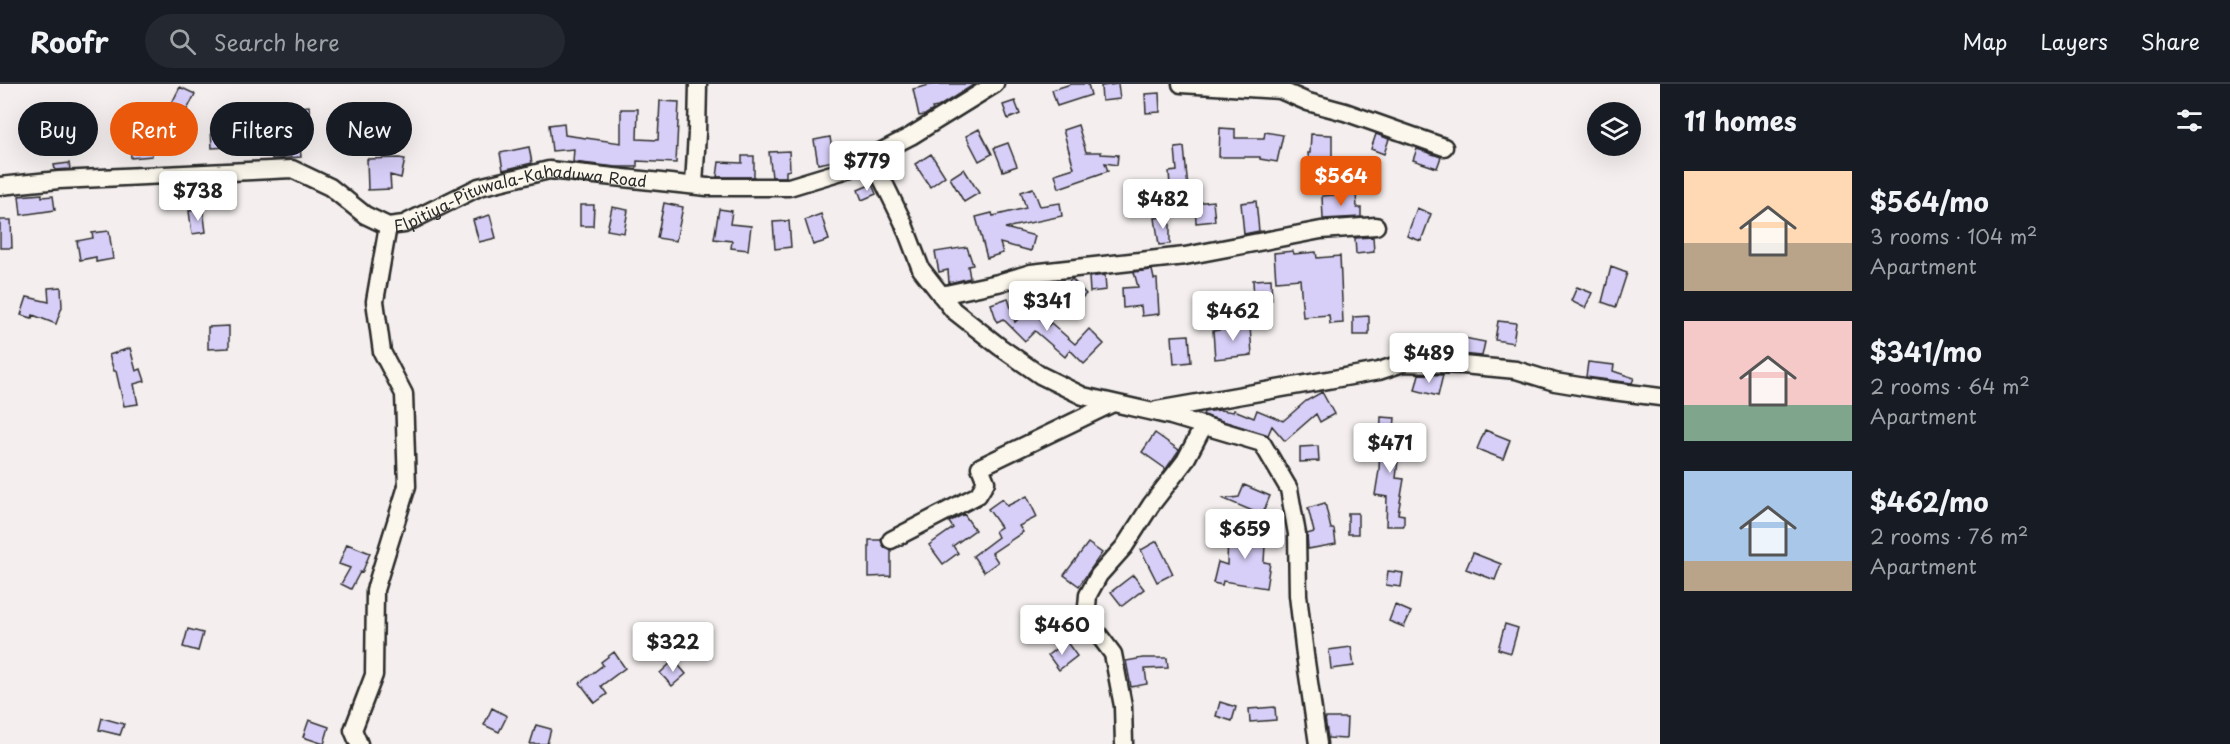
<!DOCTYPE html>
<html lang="en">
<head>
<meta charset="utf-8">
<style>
	body { margin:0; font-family:"Playpen Sans",sans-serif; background:#242831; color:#f1f3f6; height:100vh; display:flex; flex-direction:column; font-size:22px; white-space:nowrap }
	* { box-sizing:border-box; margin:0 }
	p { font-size:20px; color:#9ea1a6 }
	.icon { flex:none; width:33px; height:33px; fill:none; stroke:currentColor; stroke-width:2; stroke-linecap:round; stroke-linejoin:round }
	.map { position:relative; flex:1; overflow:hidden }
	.panel { display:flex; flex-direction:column; background:#171b24; width:570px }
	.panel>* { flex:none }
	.hud { position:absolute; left:18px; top:18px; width:570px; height:54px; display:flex; gap:12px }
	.fabs { position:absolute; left:1587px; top:18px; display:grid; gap:12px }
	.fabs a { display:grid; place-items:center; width:54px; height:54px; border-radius:50%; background:#171b24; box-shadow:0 6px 24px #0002; font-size:30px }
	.price { position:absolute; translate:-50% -51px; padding:0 14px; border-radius:6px; background:#fff; color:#222; font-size:20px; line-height:39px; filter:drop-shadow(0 2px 3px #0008) }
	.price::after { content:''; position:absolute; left:50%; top:36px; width:18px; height:14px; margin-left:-9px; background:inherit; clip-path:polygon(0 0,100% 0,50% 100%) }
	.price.selected { background:#ea580c; color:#fff }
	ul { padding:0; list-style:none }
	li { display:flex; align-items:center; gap:18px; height:150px; padding:0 24px }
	li span { display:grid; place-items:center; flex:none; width:168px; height:120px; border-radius:0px; color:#555 }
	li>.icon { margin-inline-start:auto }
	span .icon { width:72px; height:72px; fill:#fffc; stroke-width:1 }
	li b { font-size:26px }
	h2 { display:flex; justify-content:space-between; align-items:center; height:72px; padding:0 24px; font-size:26px }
	.tag { padding:0 21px; border-radius:27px; background:#171b24; box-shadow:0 6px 24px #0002; font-size:21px; line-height:54px }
	.tag.selected { background:#ea580c; color:#fff }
	header { display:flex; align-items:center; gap:36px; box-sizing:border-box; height:84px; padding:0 30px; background:#171b24; border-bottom:2px solid #363941 }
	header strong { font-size:28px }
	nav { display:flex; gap:33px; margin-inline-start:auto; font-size:21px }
	.search { width:420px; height:54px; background:#242831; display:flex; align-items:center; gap:15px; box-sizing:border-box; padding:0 21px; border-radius:33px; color:#9ea1a6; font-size:22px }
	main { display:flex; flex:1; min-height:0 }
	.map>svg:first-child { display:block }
</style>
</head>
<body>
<header>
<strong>Roofr</strong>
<div class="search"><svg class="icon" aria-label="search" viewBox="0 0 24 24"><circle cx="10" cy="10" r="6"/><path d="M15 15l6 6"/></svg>Search here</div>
<nav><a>Map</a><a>Layers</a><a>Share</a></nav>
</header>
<main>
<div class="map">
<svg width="1660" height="660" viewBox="0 0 1660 660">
	<rect width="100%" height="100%" fill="#f4efee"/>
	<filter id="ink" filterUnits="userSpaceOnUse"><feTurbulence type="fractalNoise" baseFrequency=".0167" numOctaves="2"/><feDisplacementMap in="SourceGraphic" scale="12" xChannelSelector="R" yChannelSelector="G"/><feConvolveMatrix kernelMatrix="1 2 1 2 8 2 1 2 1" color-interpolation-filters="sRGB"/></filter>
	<g filter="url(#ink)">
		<path fill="#d8cff8" stroke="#2b2b2b" stroke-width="1.5" d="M934,0H975L938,23L932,24L933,26L925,31L919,32L913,5Z
			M1071,0H1088L1091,11L1057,22L1052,6Z
			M1118,0L1120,15L1102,17L1101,2Z
			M180,3L195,10L187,26L172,19Z
			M1159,9L1160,28L1146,29L1145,10Z
			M660,17L679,18L676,79L637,77V83H616L573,78L574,65L552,67L549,41L564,39L565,51L621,59V25H638L637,55L658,56Z
			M1015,17L1020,30L1008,35L1003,21Z
			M309,22L311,40L298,41L301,73L272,75L269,48L282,47L280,25Z
			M1078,41L1086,68H1101V70L1118,71L1117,81L1105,79L1108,87L1059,104L1055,90L1074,84L1063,46Z
			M227,43L229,63L212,64L211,44Z
			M1220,44L1235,45V54H1264L1265,48L1283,51L1277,78L1260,75V73H1219Z
			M979,45L992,70L979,77L966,52Z
			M1311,50L1332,51V77L1309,80L1308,69H1310Z
			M1376,50L1389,55L1384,70L1371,65Z
			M830,53L834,77L818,80L814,56Z
			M151,58L152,72L131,74L130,60Z
			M1008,59L1017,82L1003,87L994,64Z
			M529,63L532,79L503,86L500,69Z
			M1184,63L1189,115L1171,116L1169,88L1177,87L1175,64Z
			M1417,65L1441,73L1437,84L1413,76Z
			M789,67L790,86L786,87V93H772L769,68Z
			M931,70L945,92L930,103L915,80Z
			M742,72H754V93H717L719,78L742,79Z
			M399,74L405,75L401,94L390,91L391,105L368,106L367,75Z
			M69,79L70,85L55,86L54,81Z
			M964,85L979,109L964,118L950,94Z
			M872,100L876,110L862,116L858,106Z
			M1033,104L1040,122L1060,119L1062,132L1005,144L1035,152L1031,167L1000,159L1003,169L987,174L976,133L992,129L993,132L1026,124L1021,108Z
			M1356,109L1357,124H1361V133L1323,135L1322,112Z
			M42,110V113L53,112L55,126L21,131L19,112Z
			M1213,117L1215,137L1196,139L1195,119Z
			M1256,117L1259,147L1244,150L1241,119Z
			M664,119L683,123L676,157L657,154Z
			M580,121H594L593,142H580Z
			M612,123L628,126L624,149L607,146Z
			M1417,124L1431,130L1421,157L1407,152Z
			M203,125L206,148L192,150L189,127Z
			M719,125L732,127L730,140L751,142L748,166L731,164L732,157L714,155Z
			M821,130L829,156L813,161L805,136Z
			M490,131L496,154L479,158L473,136Z
			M1170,132V160L1159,161L1155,134Z
			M0,136H11L12,164H0Z
			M789,137L791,163L775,165L773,138Z
			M109,147L113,175L96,178V173L80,176L77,157L93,154L92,149Z
			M1373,153L1374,168L1356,170L1355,154Z
			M967,163L973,181L968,182L970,194L949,199L948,186L939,188L935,168Z
			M1293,167L1294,170L1316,168L1317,174L1340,172L1343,239L1330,240L1329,231L1303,233L1300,195L1276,197L1274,169Z
			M1611,183L1627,189L1616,223L1602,218Z
			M1152,186L1154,195H1157L1159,230L1142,232L1141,222L1123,224L1122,204L1138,203L1134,188Z
			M1105,191L1106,206L1090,208L1089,193Z
			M1072,195L1086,210L1073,222L1059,207Z
			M1271,195L1272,216L1254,217L1253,196Z
			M61,203L62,223L56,240L33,231L32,234L21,231L27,213L49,218L48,204Z
			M1577,203L1592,209L1585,224L1571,217Z
			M1008,214L1015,238L1030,224L1048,242L1051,239L1075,260L1089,245L1104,260L1084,280L1070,266L1065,273L1035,247L1025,257L1003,235L997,238L991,220Z
			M1369,232V251H1353V233Z
			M1498,237L1516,239L1513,259L1495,256Z
			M1250,241L1252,271L1215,275L1213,247Z
			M229,242V264L208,265V243Z
			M1189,251L1191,278L1174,280L1172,252Z
			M1464,254L1485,258L1482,272L1460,270Z
			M130,264L136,287L141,285L145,297L134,300L138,320L124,322L116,287H114L109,271Z
			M1588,278L1614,281L1613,287L1634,294L1632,299L1586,293Z
			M1419,290L1443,291L1438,312L1415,306Z
			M1322,308L1334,330L1320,338L1316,330L1285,357L1272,342L1268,351L1203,331L1204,328L1220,326L1233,328L1234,326L1254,334L1257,326L1283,337L1306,317Z
			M1381,333L1395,334L1392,367L1399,368L1396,394L1404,395L1398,430L1404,431V442H1386L1387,413L1375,411L1379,386Z
			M1485,346L1510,356L1503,375L1477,365Z
			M1155,349L1179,366L1166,385L1142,368Z
			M1318,362L1319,377L1300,378V363Z
			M1244,401L1270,412L1262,431L1224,415L1239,413Z
			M1027,412L1037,433L1019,442L1023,448L992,469L998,478L984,488L973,472L998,453L995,447L1001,443L988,425L1002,415L1007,422Z
			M1325,419L1331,445H1334L1336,460L1308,465L1307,450L1314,448L1308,424Z
			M1348,429H1358V450H1348Z
			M964,430L975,446L953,462L958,469L943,480L929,461L953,444L949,438Z
			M1246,444L1266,445L1264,478L1270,479L1266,504L1223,497L1222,501L1213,499L1218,478L1227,481L1228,447L1246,448Z
			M869,456H881L885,464L891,466V492L869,493Z
			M1157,457L1173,490L1157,498L1141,466Z
			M1088,459L1102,469L1079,502L1064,491Z
			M347,460L370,469L362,489L360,488L351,505L341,500L350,484L339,480Z
			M1473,469L1501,480L1495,496L1466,485Z
			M1388,487L1403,489L1401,503L1386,501Z
			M1133,491L1144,505L1122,522L1111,508Z
			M1395,521L1411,528L1404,543L1389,537Z
			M1505,540L1518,544L1511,569L1498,565Z
			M188,545L203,549L198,567L183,563Z
			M1066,557L1077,572L1059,586L1048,571Z
			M1351,563L1354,582L1331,585L1329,566Z
			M614,568L625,584L601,602L607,610L595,619L580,599L603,581L601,578Z
			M1143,574H1167L1168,584L1145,585L1147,600L1131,603L1126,577Z
			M674,576L686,590L672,602L660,589Z
			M1220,618L1236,623L1232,637L1216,632Z
			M1275,623L1276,636L1250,638L1249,625Z
			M492,624L507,632L499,648L484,641Z
			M102,634L124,640L120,651L99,646Z
			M1325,634H1347L1346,655L1328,654Z
			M309,636L329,643L324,660L303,653Z
			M536,641L551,645L547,660H530Z"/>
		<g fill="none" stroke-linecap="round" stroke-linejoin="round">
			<defs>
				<g id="minor">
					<path d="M1181,0L1280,6L1308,18L1345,28L1444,63"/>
					<path d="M871,72L903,138L921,185L953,226L1000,263L1040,291L1083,312L1171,332L1262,359L1289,405L1297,450L1298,511L1305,571L1318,660"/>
					<path d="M694,101L697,49L698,0"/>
					<path id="s1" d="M0,102L59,96L292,85L330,103L365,131L388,142L404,140L479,103L549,86L707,103H789L845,86L911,52L995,0"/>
					<path d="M941,211L998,199L1031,189L1185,172L1321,146L1376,142"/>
					<path d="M1157,326L1379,287L1403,279L1463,281L1516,286L1555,298L1597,305L1660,313"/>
					<path d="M891,456L978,411L986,398L980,383L1111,320"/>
					<path d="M359,660L353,646L374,591L375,506L407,402L404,310L382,268L375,217L388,142"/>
					<path d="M1124,660L1123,622L1113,570L1086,534L1088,511L1099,491L1124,463L1151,421L1185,377L1204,341"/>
				</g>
			</defs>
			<use href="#minor" stroke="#2b2b2b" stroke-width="21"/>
			<use href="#minor" stroke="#fbf7ec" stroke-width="16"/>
		</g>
	</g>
	<g text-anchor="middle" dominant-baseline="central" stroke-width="6" stroke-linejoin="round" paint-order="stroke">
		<g font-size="16" fill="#2b2b2b" stroke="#fbf7ec">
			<text stroke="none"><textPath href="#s1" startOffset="543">Elpitiya-Pituwala-Kahaduwa Road</textPath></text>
		</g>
	</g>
</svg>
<div class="fabs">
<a><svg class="icon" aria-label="layers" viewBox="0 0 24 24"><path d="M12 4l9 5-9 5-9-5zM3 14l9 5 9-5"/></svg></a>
</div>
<b class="price" style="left:867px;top:108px">$779</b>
<b class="price selected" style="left:1341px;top:123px">$564</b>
<b class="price" style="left:198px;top:138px">$738</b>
<b class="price" style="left:1163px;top:146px">$482</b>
<b class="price" style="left:1047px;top:248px">$341</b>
<b class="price" style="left:1233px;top:258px">$462</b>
<b class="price" style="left:1429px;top:300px">$489</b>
<b class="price" style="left:1390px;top:390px">$471</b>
<b class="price" style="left:1245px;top:476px">$659</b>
<b class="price" style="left:1062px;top:572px">$460</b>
<b class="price" style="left:673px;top:589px">$322</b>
<div class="hud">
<a class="tag">Buy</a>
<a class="tag selected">Rent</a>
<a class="tag">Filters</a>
<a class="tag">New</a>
</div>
</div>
<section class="panel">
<h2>11 homes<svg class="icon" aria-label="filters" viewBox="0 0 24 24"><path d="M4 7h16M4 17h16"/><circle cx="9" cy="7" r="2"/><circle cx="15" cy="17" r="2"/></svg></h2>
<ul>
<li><span style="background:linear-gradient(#ffd9b3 60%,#b9a48a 0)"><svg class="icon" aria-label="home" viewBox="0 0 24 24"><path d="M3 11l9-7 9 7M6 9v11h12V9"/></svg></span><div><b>$564/mo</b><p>3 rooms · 104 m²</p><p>Apartment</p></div></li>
<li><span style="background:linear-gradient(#f6c9c9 70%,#7fa58c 0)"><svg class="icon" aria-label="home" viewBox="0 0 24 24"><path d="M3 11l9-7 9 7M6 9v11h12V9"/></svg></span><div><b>$341/mo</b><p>2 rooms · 64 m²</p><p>Apartment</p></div></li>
<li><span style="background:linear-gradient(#a9c7e8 75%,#b9a48a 0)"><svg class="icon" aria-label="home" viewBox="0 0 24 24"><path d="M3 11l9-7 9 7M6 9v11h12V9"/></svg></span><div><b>$462/mo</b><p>2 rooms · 76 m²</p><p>Apartment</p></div></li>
</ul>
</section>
</main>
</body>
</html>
